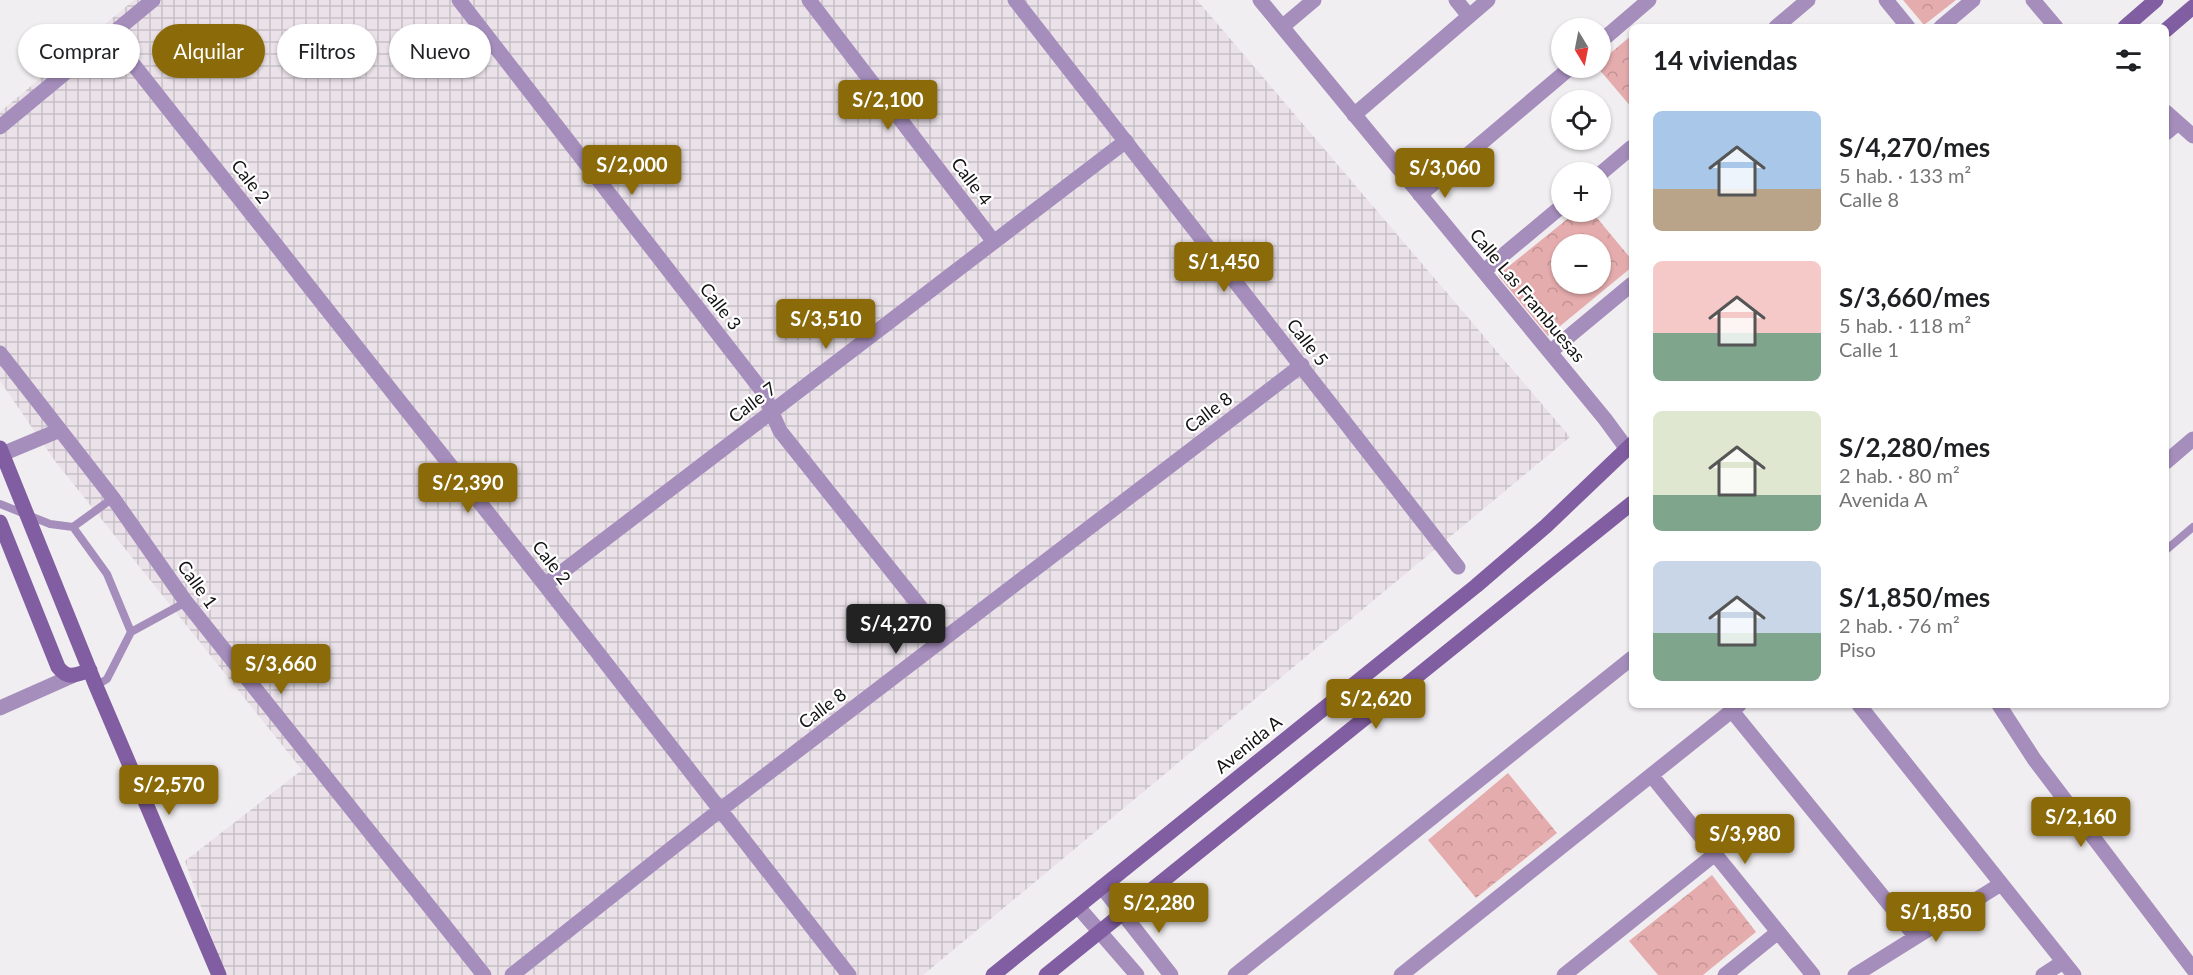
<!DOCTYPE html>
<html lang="es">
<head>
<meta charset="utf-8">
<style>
	body { margin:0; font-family:Lato,sans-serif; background:#f2f2f2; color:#202124; height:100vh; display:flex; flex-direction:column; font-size:22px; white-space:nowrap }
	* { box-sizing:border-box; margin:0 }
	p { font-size:20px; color:#757577 }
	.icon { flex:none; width:33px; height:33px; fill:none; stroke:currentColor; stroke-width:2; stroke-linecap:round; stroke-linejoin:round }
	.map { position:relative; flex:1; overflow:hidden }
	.side { position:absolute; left:1629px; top:24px; width:540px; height:684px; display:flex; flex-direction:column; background:#fff; border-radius:9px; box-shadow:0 2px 4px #0004 }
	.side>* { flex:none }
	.top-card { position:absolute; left:18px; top:24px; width:570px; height:54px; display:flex; gap:12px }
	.needle { width:39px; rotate:170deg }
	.fabs { position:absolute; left:1551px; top:18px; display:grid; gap:12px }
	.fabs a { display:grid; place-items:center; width:60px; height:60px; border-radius:50%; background:#fff; box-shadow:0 2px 4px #0004; font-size:30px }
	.price { position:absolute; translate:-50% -51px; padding:0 14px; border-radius:6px; background:#8a6a09; color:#fff; font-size:20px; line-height:39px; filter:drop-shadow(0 2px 3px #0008) }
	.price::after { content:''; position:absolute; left:50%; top:36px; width:18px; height:14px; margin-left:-9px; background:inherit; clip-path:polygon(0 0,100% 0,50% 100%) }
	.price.active { background:#222; color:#fff }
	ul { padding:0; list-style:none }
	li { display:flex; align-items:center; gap:18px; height:150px; padding:0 24px }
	li span { display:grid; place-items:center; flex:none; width:168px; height:120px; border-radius:9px; color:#555 }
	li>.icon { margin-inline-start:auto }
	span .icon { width:72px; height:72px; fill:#fffc; stroke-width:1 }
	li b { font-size:26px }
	h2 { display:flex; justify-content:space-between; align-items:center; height:72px; padding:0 24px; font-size:26px }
	.pill { padding:0 21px; border-radius:27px; background:#fff; box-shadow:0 2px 4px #0004; font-size:21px; line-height:54px }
	.pill.active { background:#8a6a09; color:#fff }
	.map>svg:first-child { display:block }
</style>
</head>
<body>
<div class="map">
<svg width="2193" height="975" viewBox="0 0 2193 975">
	<defs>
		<pattern id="industrial-grid" width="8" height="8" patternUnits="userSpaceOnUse" patternTransform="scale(1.5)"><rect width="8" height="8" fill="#eae1e9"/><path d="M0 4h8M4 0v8" fill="none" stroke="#c8c0c7"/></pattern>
		<pattern id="park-crowns" width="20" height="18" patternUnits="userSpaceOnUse" patternTransform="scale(1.5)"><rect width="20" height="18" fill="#e5acad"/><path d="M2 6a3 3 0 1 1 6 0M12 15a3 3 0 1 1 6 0" fill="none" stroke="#c49394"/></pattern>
	</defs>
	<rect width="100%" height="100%" fill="#f1eef1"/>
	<path fill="url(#industrial-grid)" d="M134,0H1197L1570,437L923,975H225L185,861L302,770L55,461L0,381V112Z"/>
	<path fill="url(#park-crowns)" fill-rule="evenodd" d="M1903,0H1956L1924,25Z
		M1632,35V108L1598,68H1600L1601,61Z
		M1576,212H1592L1632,260V267L1548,336L1498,275ZM1562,244H1600V284H1562Z
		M1508,773L1557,833L1476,898L1428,840Z
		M1712,875L1756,932L1703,975H1658L1629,941Z"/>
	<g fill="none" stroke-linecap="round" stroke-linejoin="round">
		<path stroke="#a58dbc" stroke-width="8" d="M0,504L50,524L73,527L113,498
			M73,527L107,574L131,632
			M2166,550L2193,527
			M96,686L107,679L131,632L186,602"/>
		<path stroke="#a58dbc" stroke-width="15" d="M459,0L763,392L780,431L945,638
			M809,0L994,242
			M1015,0L1458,567
			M1260,0L1605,419L1627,449
			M1456,0L1469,16
			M1886,0L1908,27
			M2033,0L2056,27
			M1282,27L1314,0
			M1776,27L1808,0
			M1941,27L1973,0
			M110,35L545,585L849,975
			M1600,42L1649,0
			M2166,112L2193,136
			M1354,115L1488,0
			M0,127L153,0
			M2166,133L2178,123
			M1600,174L1632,147
			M1420,195L1570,68
			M1484,271L1562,206
			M1550,352L1632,284
			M0,353L113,498L186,602L484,975
			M2,454L60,430
			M2166,462L2193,439
			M545,585L1126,141
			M1859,705L2074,975
			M1999,705L2034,759L2193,969
			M0,708L72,676
			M1732,711L1915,936
			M1651,775L1813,975
			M1102,887L1171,975
			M1079,908L1137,975
			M512,975L720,810L1302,365
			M1235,975L1632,658
			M1401,975L1739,705
			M1564,975L1715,854
			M1725,975L1778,932
			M1855,975L2001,884
			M2043,975L2063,962"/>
		<path stroke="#815da1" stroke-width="15" d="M2125,27L2156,0
			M2166,30L2193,7
			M0,448L96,686L219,975
			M0,522L58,667C68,680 76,675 90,670
			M993,975L1476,586L1546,526L1632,444
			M1046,975L1632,503"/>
	</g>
	<g text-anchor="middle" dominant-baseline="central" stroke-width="4.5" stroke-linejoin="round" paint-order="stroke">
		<g font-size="18" fill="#131213" stroke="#fff">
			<text transform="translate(251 181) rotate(52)">Cale 2</text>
			<text transform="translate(972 181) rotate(53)">Calle 4</text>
			<text transform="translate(1528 295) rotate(50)">Calle Las Frambuesas</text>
			<text transform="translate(721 306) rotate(52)">Calle 3</text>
			<text transform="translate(1308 342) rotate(52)">Calle 5</text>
			<text transform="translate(752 402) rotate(-37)">Calle 7</text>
			<text transform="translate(1208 412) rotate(-37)">Calle 8</text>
			<text transform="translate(552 562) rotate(52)">Cale 2</text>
			<text transform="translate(198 584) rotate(54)">Calle 1</text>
			<text transform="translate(822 708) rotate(-37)">Calle 8</text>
			<text transform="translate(1248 744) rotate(-39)">Avenida A</text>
		</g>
	</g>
</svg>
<div class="fabs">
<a><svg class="needle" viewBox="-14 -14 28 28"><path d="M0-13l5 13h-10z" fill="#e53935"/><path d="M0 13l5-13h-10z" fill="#757577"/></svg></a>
<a><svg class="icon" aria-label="locate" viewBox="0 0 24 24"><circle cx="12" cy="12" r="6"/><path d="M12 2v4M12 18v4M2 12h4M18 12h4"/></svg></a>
<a>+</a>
<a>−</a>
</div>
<b class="price" style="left:888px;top:131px">S/2,100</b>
<b class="price" style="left:632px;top:196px">S/2,000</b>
<b class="price" style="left:1445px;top:199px">S/3,060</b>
<b class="price" style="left:1224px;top:293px">S/1,450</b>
<b class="price" style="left:826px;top:350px">S/3,510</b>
<b class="price" style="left:468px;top:514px">S/2,390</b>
<b class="price active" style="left:896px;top:655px">S/4,270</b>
<b class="price" style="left:281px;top:695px">S/3,660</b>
<b class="price" style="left:1376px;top:730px">S/2,620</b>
<b class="price" style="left:169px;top:816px">S/2,570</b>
<b class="price" style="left:2081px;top:848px">S/2,160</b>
<b class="price" style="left:1745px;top:865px">S/3,980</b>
<b class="price" style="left:1159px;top:934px">S/2,280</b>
<b class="price" style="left:1936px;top:943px">S/1,850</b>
<div class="top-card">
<a class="pill">Comprar</a>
<a class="pill active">Alquilar</a>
<a class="pill">Filtros</a>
<a class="pill">Nuevo</a>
</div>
<section class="side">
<h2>14 viviendas<svg class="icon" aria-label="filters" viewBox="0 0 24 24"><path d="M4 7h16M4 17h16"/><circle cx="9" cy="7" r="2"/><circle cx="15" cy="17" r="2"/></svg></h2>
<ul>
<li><span style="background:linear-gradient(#a9c7e8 65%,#b9a48a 0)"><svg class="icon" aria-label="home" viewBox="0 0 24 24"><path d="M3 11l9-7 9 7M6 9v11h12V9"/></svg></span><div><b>S/4,270/mes</b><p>5 hab. · 133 m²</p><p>Calle 8</p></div></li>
<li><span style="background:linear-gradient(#f6c9c9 60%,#7fa58c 0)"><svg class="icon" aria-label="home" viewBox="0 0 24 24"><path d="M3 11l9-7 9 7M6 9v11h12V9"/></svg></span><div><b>S/3,660/mes</b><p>5 hab. · 118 m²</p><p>Calle 1</p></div></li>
<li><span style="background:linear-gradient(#dfe7d0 70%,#7fa58c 0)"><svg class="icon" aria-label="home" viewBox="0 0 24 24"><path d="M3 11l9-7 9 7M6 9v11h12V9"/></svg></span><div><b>S/2,280/mes</b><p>2 hab. · 80 m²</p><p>Avenida A</p></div></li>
<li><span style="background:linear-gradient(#c9d6e8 60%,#7fa58c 0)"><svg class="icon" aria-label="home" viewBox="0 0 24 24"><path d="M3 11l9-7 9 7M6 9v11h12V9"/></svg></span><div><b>S/1,850/mes</b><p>2 hab. · 76 m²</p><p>Piso</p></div></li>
</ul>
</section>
</div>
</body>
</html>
